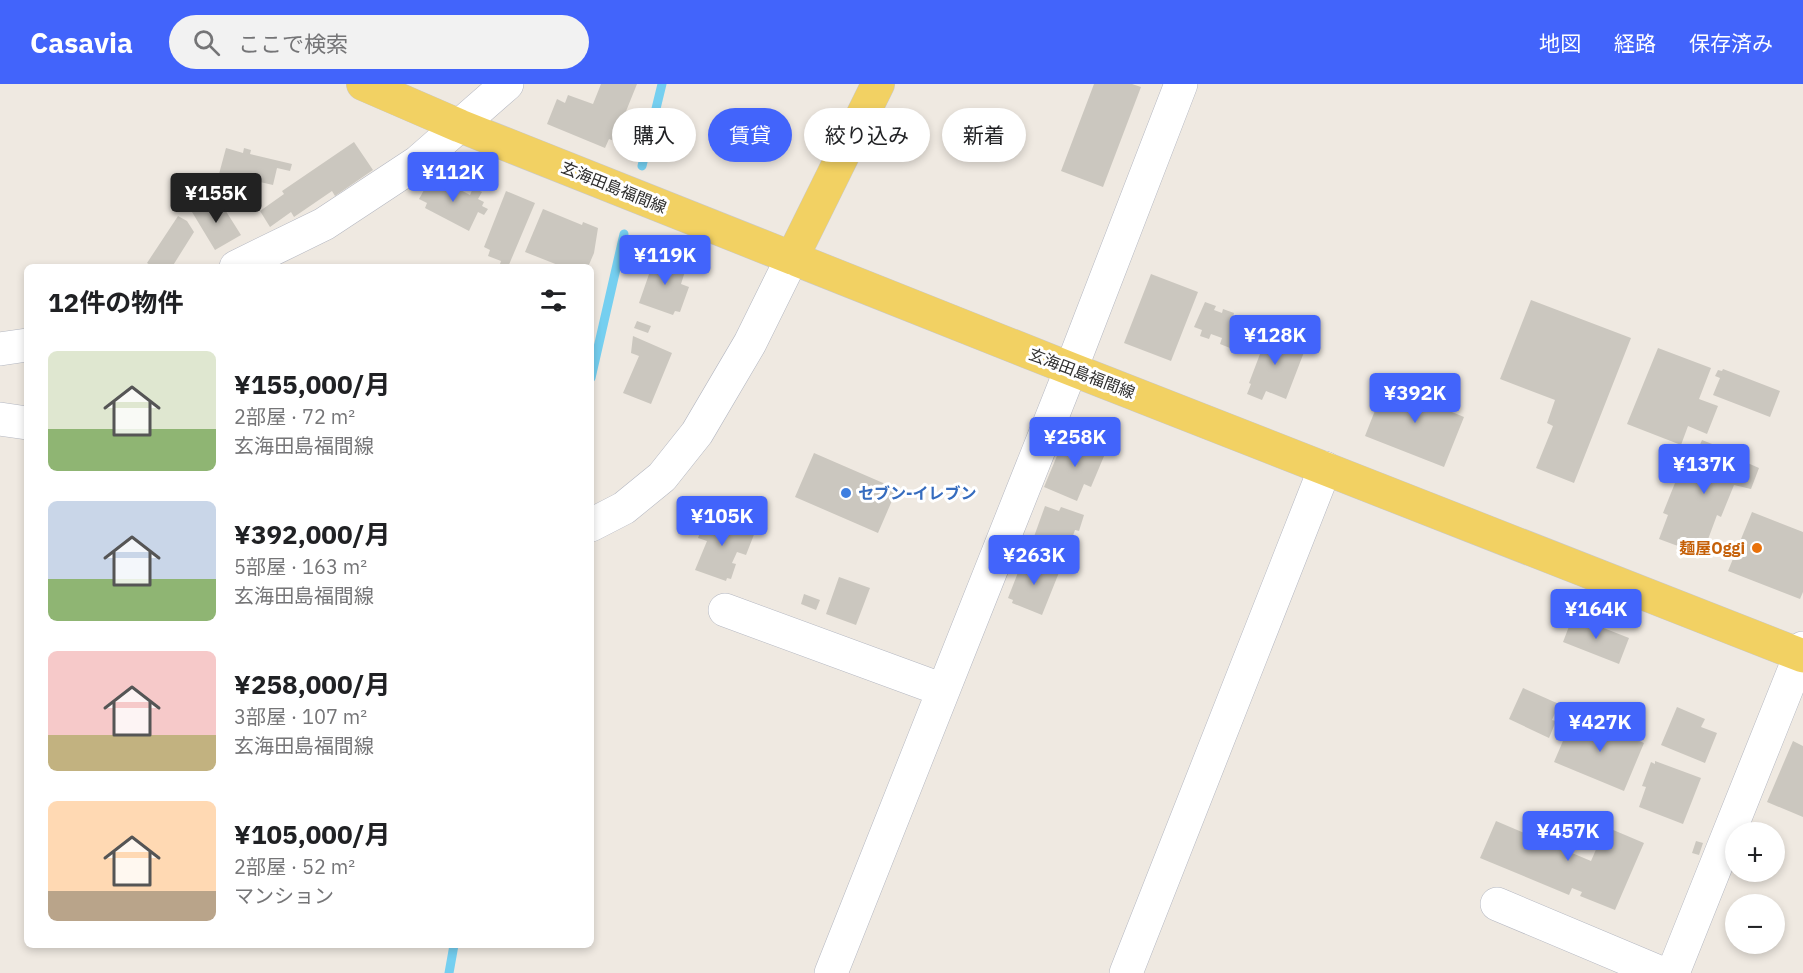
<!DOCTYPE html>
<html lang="ja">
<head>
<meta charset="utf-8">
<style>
	body { margin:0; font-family:"IBM Plex Sans","Noto Sans JP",sans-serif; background:#f2f2f2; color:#202124; height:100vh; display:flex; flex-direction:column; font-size:22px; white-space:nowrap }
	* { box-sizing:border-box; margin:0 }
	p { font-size:20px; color:#757577 }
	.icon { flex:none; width:33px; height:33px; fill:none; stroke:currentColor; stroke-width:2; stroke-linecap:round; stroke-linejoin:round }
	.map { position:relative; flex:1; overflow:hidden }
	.drawer { position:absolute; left:24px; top:180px; width:570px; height:684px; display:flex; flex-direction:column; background:#fff; border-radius:9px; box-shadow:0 3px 9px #0003 }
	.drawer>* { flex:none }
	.hud { position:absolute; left:612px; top:24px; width:570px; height:54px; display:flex; gap:12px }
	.fabs { position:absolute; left:1725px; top:738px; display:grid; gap:12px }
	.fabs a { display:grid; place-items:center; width:60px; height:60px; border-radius:50%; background:#fff; box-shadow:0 3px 9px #0003; font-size:30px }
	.price { position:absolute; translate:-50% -51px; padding:0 14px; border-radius:6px; background:#4264fb; color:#fff; font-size:20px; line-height:39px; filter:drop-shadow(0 2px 3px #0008) }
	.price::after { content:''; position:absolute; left:50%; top:36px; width:18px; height:14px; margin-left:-9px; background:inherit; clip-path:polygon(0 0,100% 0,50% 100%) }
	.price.active { background:#222; color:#fff }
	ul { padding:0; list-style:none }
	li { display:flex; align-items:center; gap:18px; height:150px; padding:0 24px }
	li span { display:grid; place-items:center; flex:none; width:168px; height:120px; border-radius:9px; color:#555 }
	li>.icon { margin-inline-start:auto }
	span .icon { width:72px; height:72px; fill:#fffc; stroke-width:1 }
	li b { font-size:26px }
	h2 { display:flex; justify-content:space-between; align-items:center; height:72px; padding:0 24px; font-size:26px }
	.tag { padding:0 21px; border-radius:27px; background:#fff; box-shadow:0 3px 9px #0003; font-size:21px; line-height:54px }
	.tag.active { background:#4264fb; color:#fff }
	header { display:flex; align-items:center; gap:36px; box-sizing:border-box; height:84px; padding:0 30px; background:#4264fb; color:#fff }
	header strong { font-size:28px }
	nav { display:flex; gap:33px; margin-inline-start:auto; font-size:21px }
	.search { width:420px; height:54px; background:#f2f2f2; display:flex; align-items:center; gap:15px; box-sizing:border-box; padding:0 21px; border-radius:33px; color:#757577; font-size:22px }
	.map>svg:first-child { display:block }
</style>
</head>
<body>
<header>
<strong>Casavia</strong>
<div class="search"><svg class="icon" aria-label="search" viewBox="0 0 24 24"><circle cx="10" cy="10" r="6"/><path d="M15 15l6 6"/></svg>ここで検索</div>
<nav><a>地図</a><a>経路</a><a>保存済み</a></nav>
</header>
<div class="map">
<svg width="1803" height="889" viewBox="0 0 1803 889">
	<rect width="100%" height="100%" fill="#efe9e1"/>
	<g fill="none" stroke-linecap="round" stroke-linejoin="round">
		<path stroke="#75cff0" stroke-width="9" d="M642,82L662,0
			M591,294L624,150
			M449,889L454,861"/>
	</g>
	<path fill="#cbc7bf" d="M601,0H637L614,57L609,55L605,64L547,40L557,15L565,19L568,11L593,20Z
		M1094,0H1132L1141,3L1103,103L1061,87Z
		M354,58L373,86L335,112L332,107L294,133L291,128L270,143L260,127L284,110L282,107Z
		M226,64L243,69L244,64L251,66L250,70L292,80L290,87L277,84L273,101L260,98L258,106L242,102L243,97L219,90Z
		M438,94L470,111L473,104L482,108L478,115L484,118L482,122L488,125L484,131L478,128L469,147L425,124L427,119L419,115L429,97L435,99Z
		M506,107L535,119L508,183H499L501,177L488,172L490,166L484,163Z
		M217,113L241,151L215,166L192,128Z
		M543,125L582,141L583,138L598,144L594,169L588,183H563L525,168Z
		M178,132L187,137L194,148L172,183H153L147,179Z
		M656,170L687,181L681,200L689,203L680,228L675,227L673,231L639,219Z
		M1151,190L1198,208L1171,277L1124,259Z
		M1531,216L1631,254L1574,399L1536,384L1553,342L1547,339L1555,316L1500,295Z
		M1205,218L1216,222L1214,226L1222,229L1223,225L1234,229L1233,233L1241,236L1230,264L1220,260L1222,254L1211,250L1209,255L1200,252L1202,246L1194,243Z
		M637,237L651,242L648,249L634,244Z
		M1261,246L1306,263L1286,315L1266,307L1262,316L1247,310L1251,300L1249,299L1260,270L1256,268L1258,262L1255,261Z
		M633,252L672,269L651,320L623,309L639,272L631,269Z
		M1658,264L1711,284L1699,315L1718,322L1707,350L1688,342L1681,361L1627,340Z
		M1723,285L1780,307L1770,333L1713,311L1720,294L1715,292L1718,286L1722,287Z
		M1404,300L1450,317L1447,326L1464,333L1444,383L1365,352L1385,301L1401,308Z
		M1079,354L1107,365L1091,403L1084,400L1077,417L1044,403L1064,355L1076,360Z
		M1702,356L1745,373L1743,377L1759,384L1751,405L1734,401L1721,433L1717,431L1703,469L1687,462L1686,465L1659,455L1668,431L1663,429L1681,384L1688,388Z
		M814,369L897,405L878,449L795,413Z
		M1045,422L1059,427L1061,423L1084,431L1079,447L1075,446L1070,460L1077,462L1071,476L1031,461Z
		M1752,428L1803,448V508L1800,515L1728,487Z
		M707,430L755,448L746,471L737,468L732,479L736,480L731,495L727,494L726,497L695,486L707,457L698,454Z
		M1024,473L1060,486L1042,531L1012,519L1013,516L1008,514Z
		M839,493L870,504L856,541L826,530Z
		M804,510L820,516L816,526L801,520Z
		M1573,532L1629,554L1619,580L1563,558Z
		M1523,604L1559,620L1552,636L1556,637L1549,654L1509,635Z
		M1677,623L1705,635L1701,643L1717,649L1705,679L1661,661Z
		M1600,632L1617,640L1614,646L1644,659L1624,707L1554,678L1571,638L1594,648Z
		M1793,657L1803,662V733L1767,718Z
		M1655,677L1701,694L1683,740L1639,723L1646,703L1642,702L1651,678L1655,680Z
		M1496,737L1591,777L1601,754L1587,748L1592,737L1644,759L1615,826L1580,812L1582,808L1572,804L1569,811L1480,774Z
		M1696,757L1703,759L1699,771L1692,769Z"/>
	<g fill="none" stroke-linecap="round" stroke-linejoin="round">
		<defs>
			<path id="minor" d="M236,183L324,140L418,78L507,0
				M0,265L27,261
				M0,335L27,339
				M591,441L624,424L662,393L697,349L750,259L792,174
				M725,526L943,606
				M1497,820L1661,889
				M831,889L1071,285L1181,0
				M1126,889L1325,384
				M1673,889L1803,564"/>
			<path id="major" d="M363,0L460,42L1071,285L1803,572
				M792,174L878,0"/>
		</defs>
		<use href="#minor" stroke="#b4b7c1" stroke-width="34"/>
		<use href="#major" stroke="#c9c9c9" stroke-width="34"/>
		<use href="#minor" stroke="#fff" stroke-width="33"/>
		<use href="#major" stroke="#f2d163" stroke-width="33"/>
	</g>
	<circle fill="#3f7fe0" stroke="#fff" stroke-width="2" cx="846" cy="409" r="6"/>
	<circle fill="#e8710a" stroke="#fff" stroke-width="2" cx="1757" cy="464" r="6"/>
	<g text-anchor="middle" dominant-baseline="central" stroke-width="6" stroke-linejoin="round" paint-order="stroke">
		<g font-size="16" fill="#2e2e2e" stroke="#fff">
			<text transform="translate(614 103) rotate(22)">玄海田島福間線</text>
			<text transform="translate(1082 289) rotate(21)">玄海田島福間線</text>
		</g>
		<g font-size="16" font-weight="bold" fill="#366cbe" stroke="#fff" text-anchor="start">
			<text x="858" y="409">セブン-イレブン</text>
		</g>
		<g font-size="16" font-weight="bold" fill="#c56008" stroke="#fff" text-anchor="end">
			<text x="1745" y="464">麺屋Oggi</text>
		</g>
	</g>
</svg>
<div class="fabs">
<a>+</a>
<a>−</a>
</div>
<b class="price" style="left:453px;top:119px">¥112K</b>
<b class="price active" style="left:216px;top:140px">¥155K</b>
<b class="price" style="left:665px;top:202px">¥119K</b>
<b class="price" style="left:1275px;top:282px">¥128K</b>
<b class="price" style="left:1415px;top:340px">¥392K</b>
<b class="price" style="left:1075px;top:384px">¥258K</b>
<b class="price" style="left:1704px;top:411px">¥137K</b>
<b class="price" style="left:722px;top:463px">¥105K</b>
<b class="price" style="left:1034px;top:502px">¥263K</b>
<b class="price" style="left:1596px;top:556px">¥164K</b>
<b class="price" style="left:1600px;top:669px">¥427K</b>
<b class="price" style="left:1568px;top:778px">¥457K</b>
<div class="hud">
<a class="tag">購入</a>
<a class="tag active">賃貸</a>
<a class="tag">絞り込み</a>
<a class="tag">新着</a>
</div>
<section class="drawer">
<h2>12件の物件<svg class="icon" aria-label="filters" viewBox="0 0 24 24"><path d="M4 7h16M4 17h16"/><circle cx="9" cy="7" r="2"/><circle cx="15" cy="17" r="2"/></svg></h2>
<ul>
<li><span style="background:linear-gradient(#dfe7d0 65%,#8fb573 0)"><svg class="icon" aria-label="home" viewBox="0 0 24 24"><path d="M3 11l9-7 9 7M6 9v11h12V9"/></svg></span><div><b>¥155,000/月</b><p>2部屋 · 72 m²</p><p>玄海田島福間線</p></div></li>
<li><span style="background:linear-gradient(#c9d6e8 65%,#8fb573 0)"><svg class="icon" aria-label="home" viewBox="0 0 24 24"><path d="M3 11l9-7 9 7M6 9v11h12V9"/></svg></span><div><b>¥392,000/月</b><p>5部屋 · 163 m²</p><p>玄海田島福間線</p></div></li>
<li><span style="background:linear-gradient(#f6c9c9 70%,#c2b280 0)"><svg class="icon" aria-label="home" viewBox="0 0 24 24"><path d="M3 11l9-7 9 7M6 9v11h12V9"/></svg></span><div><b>¥258,000/月</b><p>3部屋 · 107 m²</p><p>玄海田島福間線</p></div></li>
<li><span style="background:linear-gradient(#ffd9b3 75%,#b9a48a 0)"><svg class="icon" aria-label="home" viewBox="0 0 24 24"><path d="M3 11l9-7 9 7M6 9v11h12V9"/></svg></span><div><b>¥105,000/月</b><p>2部屋 · 52 m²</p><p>マンション</p></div></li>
</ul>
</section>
</div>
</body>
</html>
